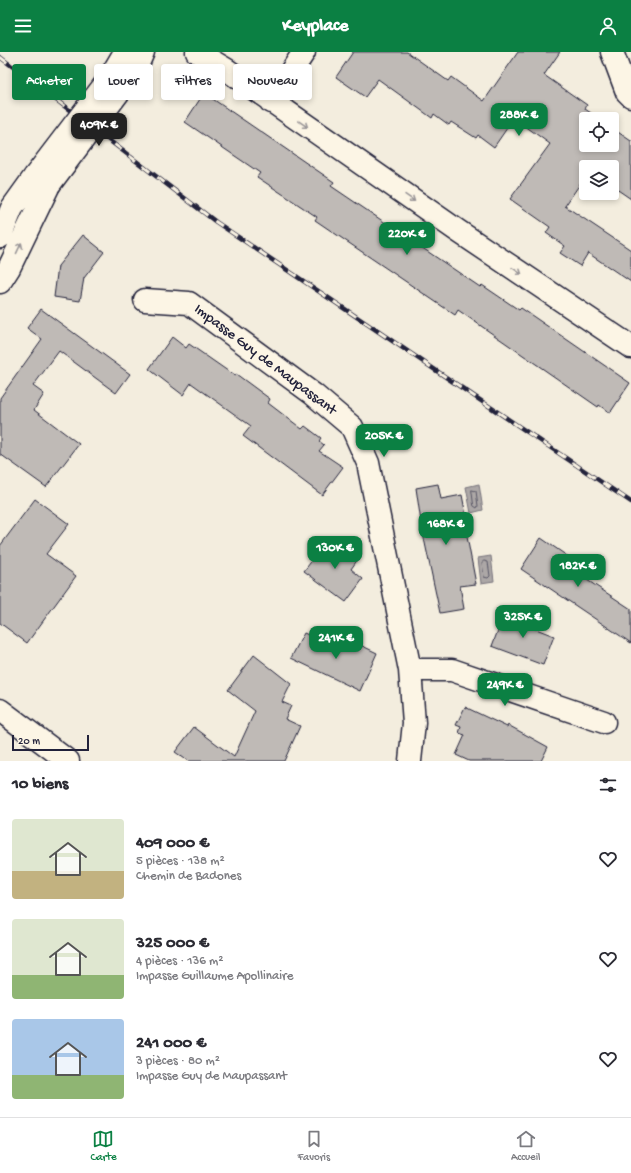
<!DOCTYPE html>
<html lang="fr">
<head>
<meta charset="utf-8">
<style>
	body { margin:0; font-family:"Gochi Hand",sans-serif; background:#f2f2f3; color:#2b2b33; height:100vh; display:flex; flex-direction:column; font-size:15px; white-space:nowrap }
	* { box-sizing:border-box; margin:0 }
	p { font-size:13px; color:#7c7c81 }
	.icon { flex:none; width:22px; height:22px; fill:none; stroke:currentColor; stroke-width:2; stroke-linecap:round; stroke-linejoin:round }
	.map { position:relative; height:709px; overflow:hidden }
	.drawer { display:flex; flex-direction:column; background:#fff; flex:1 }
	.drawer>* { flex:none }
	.top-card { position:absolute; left:12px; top:12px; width:400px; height:36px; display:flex; gap:8px }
	.tools { position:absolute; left:579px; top:60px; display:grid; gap:8px }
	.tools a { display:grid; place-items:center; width:40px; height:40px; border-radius:4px; background:#fff; box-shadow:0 2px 6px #0003; font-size:20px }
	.scale { position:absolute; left:12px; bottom:10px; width:77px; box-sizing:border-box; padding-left:4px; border:2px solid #22223b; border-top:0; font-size:11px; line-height:14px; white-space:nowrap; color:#22223b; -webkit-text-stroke:3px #fcf5e5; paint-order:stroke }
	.price { position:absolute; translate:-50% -34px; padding:0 9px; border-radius:8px; background:#0b8043; color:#fff; font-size:13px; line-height:26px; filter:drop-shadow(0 1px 2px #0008) }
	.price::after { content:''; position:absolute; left:50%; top:24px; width:12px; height:9px; margin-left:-6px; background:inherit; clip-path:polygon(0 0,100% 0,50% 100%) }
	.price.selected { background:#222; color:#fff }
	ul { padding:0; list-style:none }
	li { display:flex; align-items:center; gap:12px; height:100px; padding:0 12px }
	li span { display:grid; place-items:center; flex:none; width:112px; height:80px; border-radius:4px; color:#555 }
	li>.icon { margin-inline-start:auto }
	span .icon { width:48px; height:48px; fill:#fffc; stroke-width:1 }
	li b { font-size:17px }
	h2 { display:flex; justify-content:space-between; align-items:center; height:48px; padding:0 12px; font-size:17px }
	.tag { padding:0 14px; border-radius:4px; background:#fff; box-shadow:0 2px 6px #0003; font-size:14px; line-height:36px }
	.tag.selected { background:#0b8043; color:#fff }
	header { display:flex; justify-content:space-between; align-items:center; height:52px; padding:0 12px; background:#0b8043; color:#fff; font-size:18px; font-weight:700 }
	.tab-bar { display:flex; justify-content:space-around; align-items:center; height:56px; border-top:1px solid #e1e1e2; background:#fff; font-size:11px; color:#7c7c81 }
	.tab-bar a { display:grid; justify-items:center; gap:2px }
	.tab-bar .selected { color:#0b8043 }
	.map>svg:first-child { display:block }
</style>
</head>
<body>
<header><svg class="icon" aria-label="menu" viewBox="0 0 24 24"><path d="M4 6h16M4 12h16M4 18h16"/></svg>Keyplace<svg class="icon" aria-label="person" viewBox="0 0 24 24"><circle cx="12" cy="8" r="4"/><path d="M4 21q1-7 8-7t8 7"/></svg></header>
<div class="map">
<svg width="631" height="709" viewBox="0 0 631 709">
	<rect width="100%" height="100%" fill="#f3edde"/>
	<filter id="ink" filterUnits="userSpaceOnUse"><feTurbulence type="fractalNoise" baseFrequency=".025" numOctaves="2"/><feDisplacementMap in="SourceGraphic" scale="8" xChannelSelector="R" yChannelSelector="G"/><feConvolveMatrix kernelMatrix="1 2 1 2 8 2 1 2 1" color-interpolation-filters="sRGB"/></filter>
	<g filter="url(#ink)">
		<path fill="#aca7a6" stroke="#75727b" d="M479,432L483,458L471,461L466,435Z
			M491,504L494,529L481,531L478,506Z"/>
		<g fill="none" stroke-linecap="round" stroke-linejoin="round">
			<path stroke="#595766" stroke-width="1" d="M472,438L476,439L478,454L477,456L474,454Z
				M484,509L488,510L490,524L488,526L484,525L482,511Z"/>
		</g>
		<path fill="#bfbab6" stroke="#22223b" d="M353,0H407L448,29L451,25L484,49L518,0H560L544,23L587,53L585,57L600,67H586V93H612V76L631,89V147L612,134V115H586V123L565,154L631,198V230L588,201L580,214L560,201L565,194L546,181L550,175L510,147L550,92L514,66L494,95L478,83L476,86L451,70L449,73L434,62L432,66L378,27L365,45L336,25Z
			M204,41L334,130L331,134L480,235L482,233L519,258L521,256L630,331L610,361L599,353L598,355L458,258L455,263L315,168L317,165L257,125L260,121L185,70Z
			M83,183L104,200L84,226L80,249L54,245L58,214Z
			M41,257L130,322L116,341L59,299L33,334L44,342L34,358L79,392L46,435L0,402V346L42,287L27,276Z
			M172,285L186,296L189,292L235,324L236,322L270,347L268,351L302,377L305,374L321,386L319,389L324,393L319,399L343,415L322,443L243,384L251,374L191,331L183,343L149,317Z
			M438,432L441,447L462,443L467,469H464L476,532L460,534L464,557L440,561L422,477L416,436Z
			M35,447L69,472L46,502L76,524L27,591L0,571V494Z
			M329,486L358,507L351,517L363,527L346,550L304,519Z
			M541,486L592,521L587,528L631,557V591L521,517Z
			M505,560L533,570L531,575L554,584L543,613L492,594Z
			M304,581L341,598L346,586L377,601L360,639L291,606Z
			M254,603L291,632L282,650L291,654L285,667L300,674L284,709H188L175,700L194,675L234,705L255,659L228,638Z
			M465,655L507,675L508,673L548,695L541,709H469L456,703L465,683L459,681L461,675L456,673Z"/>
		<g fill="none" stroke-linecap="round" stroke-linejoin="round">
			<defs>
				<path id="street" d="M197,0L227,18L458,179L631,295
					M612,0L627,40L631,44
					M109,27L125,0
					M122,36L134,21L143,0
					M271,50L304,0
					M0,185L12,156L35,124
					M0,230L9,216L49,133
					M145,248L189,251L313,342L352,375L368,411L410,618L414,671L410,709
					M410,618H452L604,670
					M0,658L68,709"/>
			</defs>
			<use href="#street" stroke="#22223b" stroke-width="25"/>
			<use href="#street" stroke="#fcf5e5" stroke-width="22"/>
			<defs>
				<path id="rail" d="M0,5L216,170L631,450"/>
			</defs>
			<use href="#rail" stroke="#22223b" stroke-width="4.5"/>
			<use href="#rail" stroke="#fcf5e5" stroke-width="3" stroke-dasharray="9" stroke-linecap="butt"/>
			<defs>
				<path id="street-bridge" d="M35,124L109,27
					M49,133L122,36"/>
			</defs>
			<use href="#street-bridge" stroke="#22223b" stroke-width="25" stroke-linecap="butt"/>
			<use href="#street-bridge" stroke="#fcf5e5" stroke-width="22"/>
		</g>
		<defs><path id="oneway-shaft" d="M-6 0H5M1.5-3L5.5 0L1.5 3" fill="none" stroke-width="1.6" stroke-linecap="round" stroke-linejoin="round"/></defs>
		<g stroke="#9a9698">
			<use href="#oneway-shaft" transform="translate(303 72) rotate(35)"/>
			<use href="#oneway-shaft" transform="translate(410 146) rotate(35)"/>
			<use href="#oneway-shaft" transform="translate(19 196) rotate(-65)"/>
			<use href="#oneway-shaft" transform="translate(517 219) rotate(34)"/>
		</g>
	</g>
	<g text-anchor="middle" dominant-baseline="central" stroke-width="3" stroke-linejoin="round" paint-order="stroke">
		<g font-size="15" fill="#22223b" stroke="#fcf5e5">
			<text transform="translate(265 308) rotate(37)">Impasse Guy de Maupassant</text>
		</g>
	</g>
</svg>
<div class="tools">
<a><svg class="icon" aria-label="locate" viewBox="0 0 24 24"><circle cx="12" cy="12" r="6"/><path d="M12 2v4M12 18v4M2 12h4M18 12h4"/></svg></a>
<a><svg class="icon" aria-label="layers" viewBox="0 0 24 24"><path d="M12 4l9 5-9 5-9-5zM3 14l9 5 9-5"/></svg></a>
</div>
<div class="scale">20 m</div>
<b class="price" style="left:519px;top:85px">288K €</b>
<b class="price selected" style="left:99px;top:95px">409K €</b>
<b class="price" style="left:407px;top:204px">220K €</b>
<b class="price" style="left:384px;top:406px">205K €</b>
<b class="price" style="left:446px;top:494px">168K €</b>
<b class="price" style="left:335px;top:518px">130K €</b>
<b class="price" style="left:578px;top:536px">182K €</b>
<b class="price" style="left:523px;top:587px">325K €</b>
<b class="price" style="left:336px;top:608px">241K €</b>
<b class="price" style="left:505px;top:655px">249K €</b>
<div class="top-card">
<a class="tag selected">Acheter</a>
<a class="tag">Louer</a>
<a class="tag">Filtres</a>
<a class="tag">Nouveau</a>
</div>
</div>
<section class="drawer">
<h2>10 biens<svg class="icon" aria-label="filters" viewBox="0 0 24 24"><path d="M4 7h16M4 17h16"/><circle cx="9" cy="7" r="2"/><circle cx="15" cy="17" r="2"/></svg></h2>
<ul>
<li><span style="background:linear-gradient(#dfe7d0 65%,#c2b280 0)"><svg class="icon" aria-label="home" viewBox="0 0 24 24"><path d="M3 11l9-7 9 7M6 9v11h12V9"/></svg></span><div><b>409 000 €</b><p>5 pièces · 138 m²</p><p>Chemin de Badones</p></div><svg class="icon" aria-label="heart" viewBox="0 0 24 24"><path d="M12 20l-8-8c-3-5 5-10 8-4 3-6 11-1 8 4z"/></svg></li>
<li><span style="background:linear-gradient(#dfe7d0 70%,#8fb573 0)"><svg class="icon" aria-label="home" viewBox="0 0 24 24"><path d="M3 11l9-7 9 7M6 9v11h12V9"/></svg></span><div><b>325 000 €</b><p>4 pièces · 136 m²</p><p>Impasse Guillaume Apollinaire</p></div><svg class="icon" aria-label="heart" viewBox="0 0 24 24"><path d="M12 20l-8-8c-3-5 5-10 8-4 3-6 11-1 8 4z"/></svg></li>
<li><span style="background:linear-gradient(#a9c7e8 70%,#8fb573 0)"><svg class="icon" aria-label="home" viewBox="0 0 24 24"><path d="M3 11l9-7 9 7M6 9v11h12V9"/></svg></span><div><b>241 000 €</b><p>3 pièces · 80 m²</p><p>Impasse Guy de Maupassant</p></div><svg class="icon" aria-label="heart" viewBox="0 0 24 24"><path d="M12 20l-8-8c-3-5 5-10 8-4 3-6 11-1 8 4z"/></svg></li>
</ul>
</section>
<nav class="tab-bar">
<a class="selected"><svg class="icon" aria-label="map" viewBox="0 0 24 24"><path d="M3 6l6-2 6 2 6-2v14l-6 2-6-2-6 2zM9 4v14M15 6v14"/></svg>Carte</a>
<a><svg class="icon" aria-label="saved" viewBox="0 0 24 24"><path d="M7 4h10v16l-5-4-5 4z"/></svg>Favoris</a>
<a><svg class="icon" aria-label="home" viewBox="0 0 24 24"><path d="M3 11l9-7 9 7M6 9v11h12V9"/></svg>Accueil</a>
</nav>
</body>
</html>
